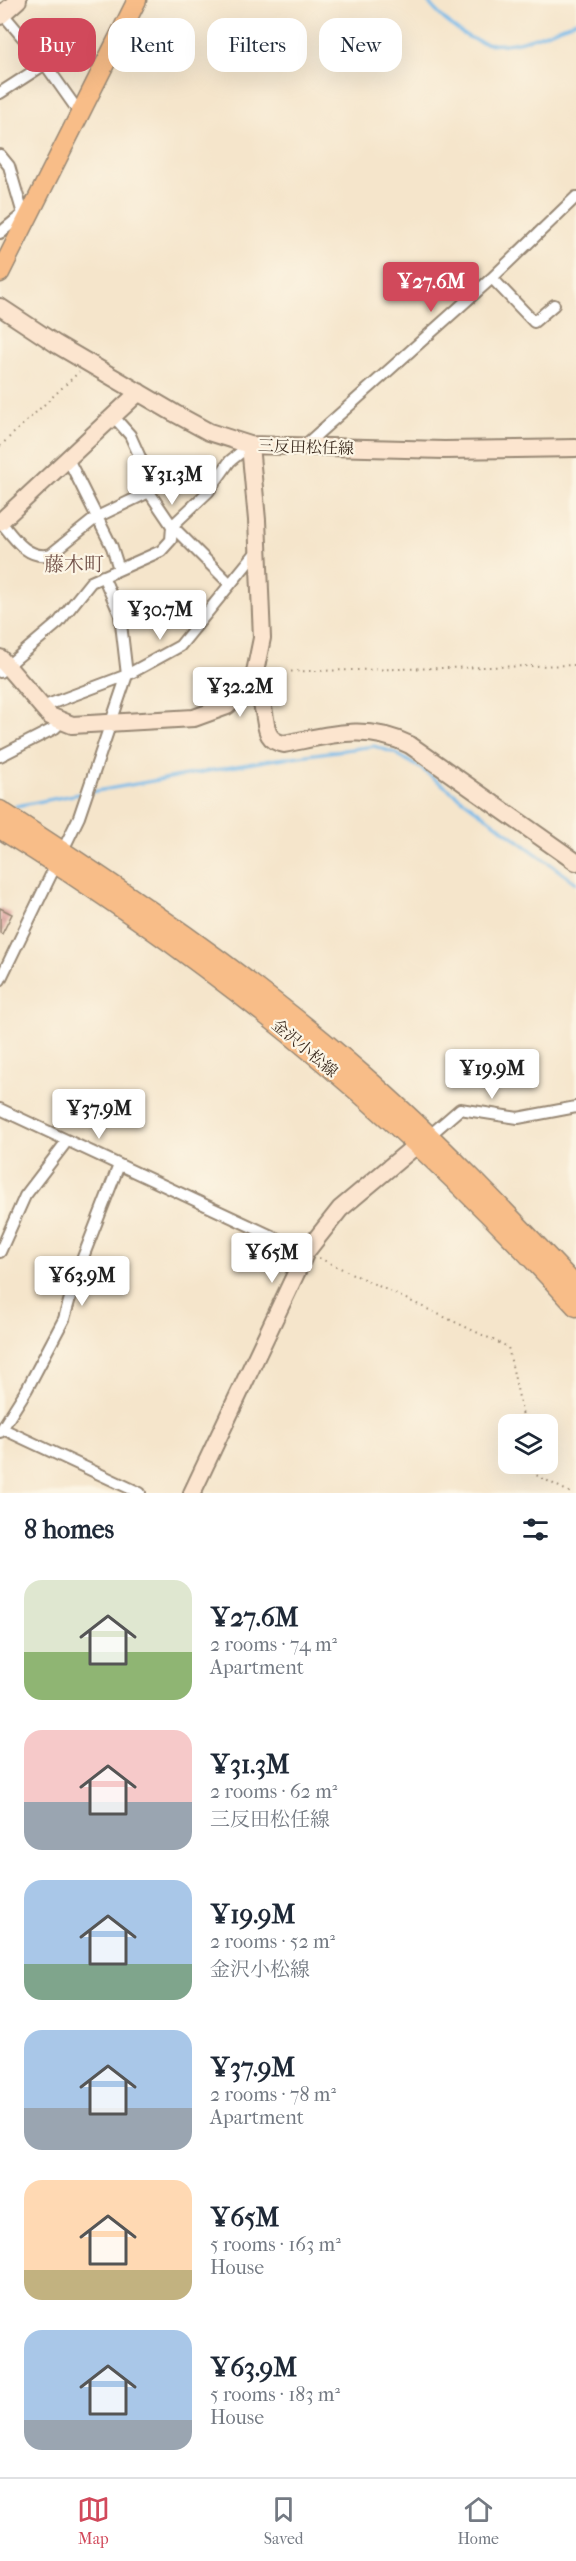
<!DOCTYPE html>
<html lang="en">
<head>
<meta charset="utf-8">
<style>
	body { margin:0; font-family:"IM FELL French Canon","Noto Serif JP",serif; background:#f2f2f3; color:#1f2937; height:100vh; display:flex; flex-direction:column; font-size:22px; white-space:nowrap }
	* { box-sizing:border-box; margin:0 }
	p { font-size:20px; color:#747a83 }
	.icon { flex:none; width:33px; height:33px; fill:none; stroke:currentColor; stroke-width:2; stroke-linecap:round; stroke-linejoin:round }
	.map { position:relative; height:1493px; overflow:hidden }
	.drawer { display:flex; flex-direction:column; background:#fff; flex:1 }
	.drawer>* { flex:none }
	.banner { position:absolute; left:18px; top:18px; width:540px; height:54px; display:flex; gap:12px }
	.buttons { position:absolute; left:498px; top:1414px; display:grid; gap:12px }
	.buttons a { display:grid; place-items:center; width:60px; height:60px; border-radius:12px; background:#fff; box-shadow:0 6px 24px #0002; font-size:30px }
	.price { position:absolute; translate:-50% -51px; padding:0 14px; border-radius:6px; background:#fff; color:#222; font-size:20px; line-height:39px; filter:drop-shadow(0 2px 3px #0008) }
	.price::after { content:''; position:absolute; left:50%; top:36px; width:18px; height:14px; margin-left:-9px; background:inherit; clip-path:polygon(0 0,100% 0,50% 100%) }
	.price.on { background:#d1495b; color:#fff }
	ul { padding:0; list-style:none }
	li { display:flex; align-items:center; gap:18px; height:150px; padding:0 24px }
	li span { display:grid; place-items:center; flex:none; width:168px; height:120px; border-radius:18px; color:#555 }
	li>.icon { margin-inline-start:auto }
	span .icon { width:72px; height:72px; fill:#fffc; stroke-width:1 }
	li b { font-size:26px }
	h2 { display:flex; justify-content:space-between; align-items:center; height:72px; padding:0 24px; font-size:26px }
	.chip { padding:0 21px; border-radius:18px; background:#fff; box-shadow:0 6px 24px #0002; font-size:21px; line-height:54px }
	.chip.on { background:#d1495b; color:#fff }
	.dock { display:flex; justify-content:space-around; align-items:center; height:84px; border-top:2px solid #e0e1e3; background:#fff; font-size:16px; color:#747a83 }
	.dock a { display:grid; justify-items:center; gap:3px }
	.dock .on { color:#d1495b }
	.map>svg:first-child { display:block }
</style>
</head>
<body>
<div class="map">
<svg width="576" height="1493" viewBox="0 0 576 1493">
	<defs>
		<pattern id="building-back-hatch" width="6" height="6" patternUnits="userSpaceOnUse" patternTransform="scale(1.5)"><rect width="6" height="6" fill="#e1a5a1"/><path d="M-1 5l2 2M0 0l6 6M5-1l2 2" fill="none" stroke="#b88783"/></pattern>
	</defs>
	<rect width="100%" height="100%" fill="#fcf5e5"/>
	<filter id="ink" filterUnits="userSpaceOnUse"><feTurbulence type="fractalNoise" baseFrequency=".0167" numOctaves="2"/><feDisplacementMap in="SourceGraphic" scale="12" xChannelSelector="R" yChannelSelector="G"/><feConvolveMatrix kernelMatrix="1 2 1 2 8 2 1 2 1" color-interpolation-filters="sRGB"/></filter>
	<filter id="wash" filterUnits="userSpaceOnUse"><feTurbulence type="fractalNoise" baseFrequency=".008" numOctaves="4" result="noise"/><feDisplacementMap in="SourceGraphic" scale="24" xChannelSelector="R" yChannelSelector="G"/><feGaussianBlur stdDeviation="1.35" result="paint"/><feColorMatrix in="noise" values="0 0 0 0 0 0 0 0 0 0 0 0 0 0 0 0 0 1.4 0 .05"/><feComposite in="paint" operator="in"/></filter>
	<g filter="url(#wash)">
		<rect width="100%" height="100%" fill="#f5e5cb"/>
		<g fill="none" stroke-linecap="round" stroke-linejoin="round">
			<path stroke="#74b9ea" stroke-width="3" d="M426,0C479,62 508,49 576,21
				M91,792L270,760L374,746L395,753L420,768L576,883
				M16,806L84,793"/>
		</g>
		<g id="blocks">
			<path fill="url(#building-back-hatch)" d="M0,908L12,914L2,934L0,933Z"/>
		</g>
	</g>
	<g filter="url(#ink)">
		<use href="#blocks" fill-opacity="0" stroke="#988874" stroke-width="1.5"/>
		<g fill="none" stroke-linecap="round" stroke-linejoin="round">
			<defs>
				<path id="street" d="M3,14L45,64L81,115
					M0,93L45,64
					M0,155L9,166L25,221
					M0,233L23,214
					M492,278L534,322L554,305
					M114,417L130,435L143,464L149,492L172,526L230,584
					M303,447L492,278L576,197
					M68,459L112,547L119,569
					M1,522C13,537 28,561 51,554L97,517L149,492
					M0,672L58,623L91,582L161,551L171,540L172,526L208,492L230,461L250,445
					M42,707L127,675L180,646L258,550
					M0,756L55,728L61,722
					M0,980L79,817L127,675L120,615L103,576
					M0,1109L306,1252
					M430,1135L460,1109L518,1118L576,1107
					M0,1252L25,1196L67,1141
					M3,1429L140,1493
					M0,1432L27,1389L64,1319L78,1270L119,1165"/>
				<path id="secondary" d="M0,16L18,0
					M0,307L56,344L174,413L209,432L250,445L444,450L576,448
					M0,522L139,392
					M0,658L50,716L72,725L194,718L227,706L246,687L255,672L262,638L257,520L250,445
					M246,687C252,692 260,698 262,705C268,722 262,740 284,744C330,735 366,723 410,745L576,862
					M192,1493L306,1252L340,1209L426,1137"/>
				<path id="primary" d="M0,273L137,0
					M0,810C125,891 248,974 360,1072C437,1139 506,1212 576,1286
					M0,829C214,961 408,1120 576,1307"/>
			</defs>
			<use href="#street" stroke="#988874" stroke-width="14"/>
			<use href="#secondary" stroke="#988874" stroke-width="20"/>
			<use href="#primary" stroke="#988874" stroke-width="21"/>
			<path stroke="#988874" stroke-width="2" stroke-dasharray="1.5 4.5" stroke-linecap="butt" d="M0,446L79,372
				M267,672L576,665
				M319,1258L508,1347L525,1425
				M533,1464L536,1475L571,1493"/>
			<use href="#street" stroke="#fff" stroke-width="10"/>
			<use href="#secondary" stroke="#fce5cf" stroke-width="16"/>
			<use href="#primary" stroke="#f8bd88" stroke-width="18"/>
		</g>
	</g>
	<g text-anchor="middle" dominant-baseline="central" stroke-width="4.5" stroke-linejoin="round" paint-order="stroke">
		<g font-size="16" fill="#3b2a1e" stroke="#fcf5e5">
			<text transform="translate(306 447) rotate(2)">三反田松任線</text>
			<text transform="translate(305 1048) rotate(40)">金沢小松線</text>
		</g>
		<g font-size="20" fill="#75554c" stroke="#fcf5e5">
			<text x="74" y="564">藤木町</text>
		</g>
	</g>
</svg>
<div class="buttons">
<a><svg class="icon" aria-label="layers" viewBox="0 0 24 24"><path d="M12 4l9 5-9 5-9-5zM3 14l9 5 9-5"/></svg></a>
</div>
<b class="price on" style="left:431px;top:313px">¥27.6M</b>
<b class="price" style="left:172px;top:506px">¥31.3M</b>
<b class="price" style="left:160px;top:641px">¥30.7M</b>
<b class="price" style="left:240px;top:718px">¥32.2M</b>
<b class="price" style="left:492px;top:1100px">¥19.9M</b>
<b class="price" style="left:99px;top:1140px">¥37.9M</b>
<b class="price" style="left:272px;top:1284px">¥65M</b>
<b class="price" style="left:82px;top:1307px">¥63.9M</b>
<div class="banner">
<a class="chip on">Buy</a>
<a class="chip">Rent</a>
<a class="chip">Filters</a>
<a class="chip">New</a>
</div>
</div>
<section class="drawer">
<h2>8 homes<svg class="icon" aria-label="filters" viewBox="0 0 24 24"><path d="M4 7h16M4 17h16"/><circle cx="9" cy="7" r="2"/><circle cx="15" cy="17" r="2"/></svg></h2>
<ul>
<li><span style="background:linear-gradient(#dfe7d0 60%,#8fb573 0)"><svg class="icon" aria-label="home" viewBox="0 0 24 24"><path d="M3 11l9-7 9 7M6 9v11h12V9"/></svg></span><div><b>¥27.6M</b><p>2 rooms · 74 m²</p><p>Apartment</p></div></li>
<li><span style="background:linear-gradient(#f6c9c9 60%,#9aa5b1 0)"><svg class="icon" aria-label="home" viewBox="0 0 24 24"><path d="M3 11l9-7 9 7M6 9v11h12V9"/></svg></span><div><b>¥31.3M</b><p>2 rooms · 62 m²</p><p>三反田松任線</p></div></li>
<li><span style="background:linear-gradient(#a9c7e8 70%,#7fa58c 0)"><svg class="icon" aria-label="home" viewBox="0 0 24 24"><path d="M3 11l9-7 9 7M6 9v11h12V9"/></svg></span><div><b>¥19.9M</b><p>2 rooms · 52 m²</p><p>金沢小松線</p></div></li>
<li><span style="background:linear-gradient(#a9c7e8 65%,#9aa5b1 0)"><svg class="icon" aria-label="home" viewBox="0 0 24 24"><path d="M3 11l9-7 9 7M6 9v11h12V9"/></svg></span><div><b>¥37.9M</b><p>2 rooms · 78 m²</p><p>Apartment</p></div></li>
<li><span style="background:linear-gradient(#ffd9b3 75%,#c2b280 0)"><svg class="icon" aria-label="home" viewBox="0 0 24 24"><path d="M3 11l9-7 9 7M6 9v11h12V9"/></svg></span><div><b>¥65M</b><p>5 rooms · 163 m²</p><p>House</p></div></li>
<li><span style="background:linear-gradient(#a9c7e8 75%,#9aa5b1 0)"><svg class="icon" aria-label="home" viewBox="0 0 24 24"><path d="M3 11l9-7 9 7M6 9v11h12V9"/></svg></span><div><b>¥63.9M</b><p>5 rooms · 183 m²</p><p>House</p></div></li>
</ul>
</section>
<nav class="dock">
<a class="on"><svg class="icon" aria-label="map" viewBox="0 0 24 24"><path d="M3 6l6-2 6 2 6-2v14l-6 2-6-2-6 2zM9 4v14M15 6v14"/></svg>Map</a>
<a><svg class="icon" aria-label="saved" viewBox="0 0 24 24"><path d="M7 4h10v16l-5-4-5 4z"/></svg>Saved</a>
<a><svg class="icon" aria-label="home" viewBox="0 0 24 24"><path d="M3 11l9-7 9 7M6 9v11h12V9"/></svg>Home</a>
</nav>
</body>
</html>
